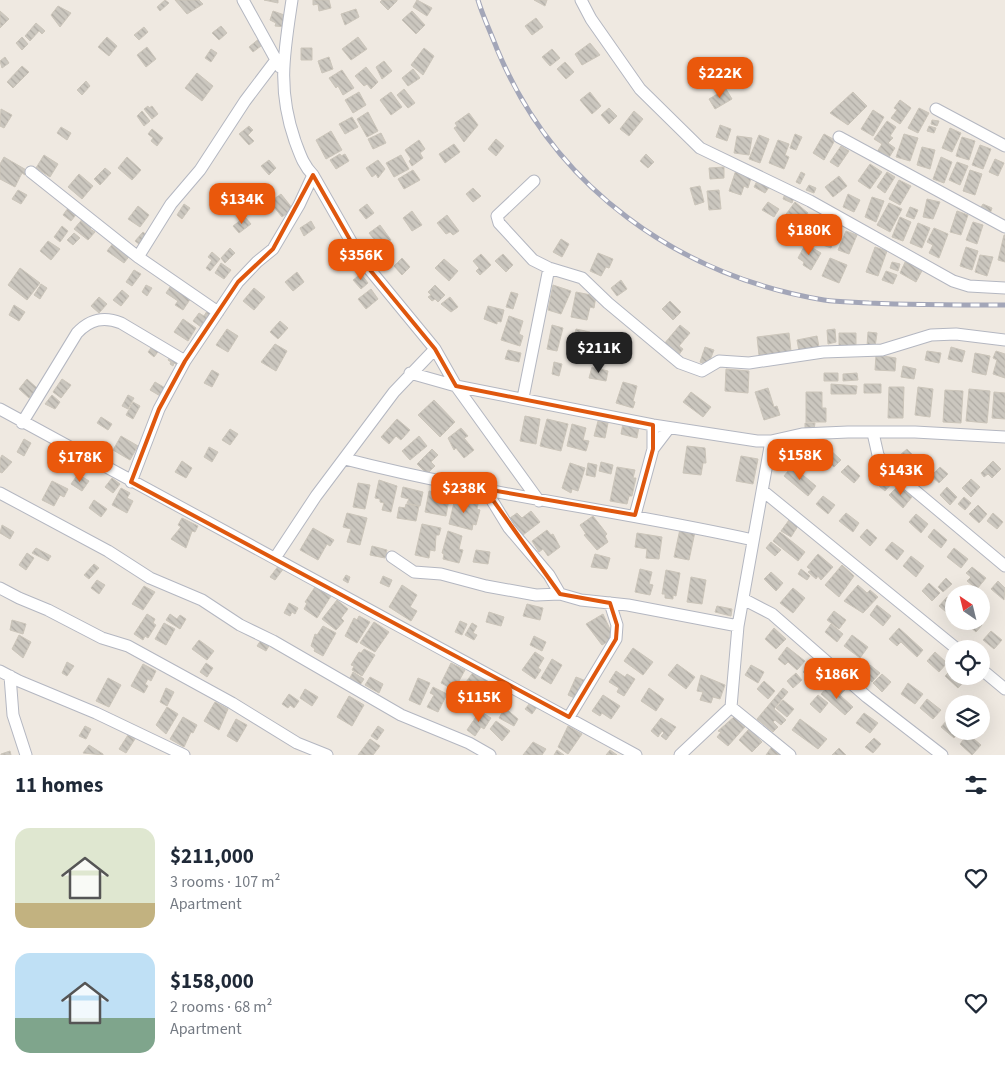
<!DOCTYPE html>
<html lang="en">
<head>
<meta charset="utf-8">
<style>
	body { margin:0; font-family:"Source Sans 3",sans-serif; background:#f2f2f3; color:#1f2937; height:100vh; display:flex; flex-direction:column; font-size:19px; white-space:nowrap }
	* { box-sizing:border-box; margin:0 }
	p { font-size:16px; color:#747a83 }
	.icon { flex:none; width:28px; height:28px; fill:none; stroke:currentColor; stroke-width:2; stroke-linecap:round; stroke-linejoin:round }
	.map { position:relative; height:755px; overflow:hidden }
	.panel { display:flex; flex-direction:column; background:#fff; flex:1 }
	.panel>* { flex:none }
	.needle { width:32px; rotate:325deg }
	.buttons { position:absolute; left:945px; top:585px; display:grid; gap:10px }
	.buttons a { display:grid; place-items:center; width:45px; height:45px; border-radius:50%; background:#fff; box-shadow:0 5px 20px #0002; font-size:25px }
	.price { position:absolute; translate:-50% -42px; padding:0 11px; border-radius:10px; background:#ea580c; color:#fff; font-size:16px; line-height:32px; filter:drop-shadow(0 1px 2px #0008) }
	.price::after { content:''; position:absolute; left:50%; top:30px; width:15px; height:11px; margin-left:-8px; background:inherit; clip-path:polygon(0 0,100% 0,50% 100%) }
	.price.active { background:#222; color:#fff }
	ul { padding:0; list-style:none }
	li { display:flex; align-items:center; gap:15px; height:125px; padding:0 15px }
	li span { display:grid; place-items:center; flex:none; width:140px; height:100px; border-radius:15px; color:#555 }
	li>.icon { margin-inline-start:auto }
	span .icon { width:60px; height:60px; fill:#fffc; stroke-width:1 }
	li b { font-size:21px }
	h2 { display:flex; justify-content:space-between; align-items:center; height:60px; padding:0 15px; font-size:21px }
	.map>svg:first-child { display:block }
</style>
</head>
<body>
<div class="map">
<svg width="1005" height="755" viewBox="0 0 1005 755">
	<defs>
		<pattern id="building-back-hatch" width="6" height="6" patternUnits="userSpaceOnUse" patternTransform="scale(1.25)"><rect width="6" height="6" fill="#cbc7bf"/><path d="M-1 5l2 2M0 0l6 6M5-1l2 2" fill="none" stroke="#afaba4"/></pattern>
	</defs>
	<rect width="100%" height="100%" fill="#efe9e1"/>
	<path fill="url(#building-back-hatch)" stroke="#cbc5ba" d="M165,0L169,3L160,11L157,7Z
		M175,0H199L203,4L187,14Z
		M264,0H278V3Z
		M313,0H329L331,8L319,11L318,4L313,5Z
		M382,0H397V1L388,10L380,2Z
		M417,0L432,8L427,16L413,7Z
		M534,0H547L545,6Z
		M58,6L71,13L60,27L51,15Z
		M356,9L359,17L345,25L341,14Z
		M0,11L9,19L0,28Z
		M273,11L290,17L287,27L275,26L276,23L270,20Z
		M412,11L425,25L416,34L402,20Z
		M536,18L543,27L532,35L525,26Z
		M36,23L45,31L42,34L39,31L30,41L25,36Z
		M221,26L227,33L219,40L212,33Z
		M144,27L148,32L139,40L134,35Z
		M22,37L28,44L22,50L16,43Z
		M107,37L117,46L109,56L98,47Z
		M358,37L367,49L351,60L342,49Z
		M260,38L265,43L253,52L249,47Z
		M590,43L600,55L582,65L575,54Z
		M147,47L156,59L146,67L137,55Z
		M301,48H312V60H301Z
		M424,48L434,56L423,75L411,65Z
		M211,49L217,53L211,62L205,58Z
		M552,49L560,58L550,66L542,57Z
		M5,57L9,63L2,68L0,61Z
		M329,57L333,69L322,73L318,61Z
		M384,61L392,71L382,79L376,67Z
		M565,62L574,72L566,79L557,69Z
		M22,66L29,72L13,88L7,82Z
		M366,67L378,82L371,89L367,84L364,86L355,76Z
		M413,69L420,78L408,86L402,78Z
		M342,70L354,88L343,95L338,86L336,88L329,78Z
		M197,73L213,86L202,101L185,88Z
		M86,81L90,86L82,95L77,90Z
		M404,89L415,103L408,108L397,95Z
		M726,89L732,99L715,109L709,99Z
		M359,92L366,105L353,113L345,100Z
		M391,92L402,107L391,115L380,100Z
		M590,92L601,106L592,114L580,100Z
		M853,92L867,106L848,125L830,113Z
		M900,100L911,108L900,124L891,118L897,110L894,108Z
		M148,106L149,108L152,106L158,114L152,119L144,109Z
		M609,108L617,116L609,124L601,115Z
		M919,108L929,113L918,133L908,128Z
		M1,109L12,115L4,128L0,126Z
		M873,110L884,117L873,136L861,129Z
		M142,111L150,121L144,126L137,116Z
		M634,111L643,119L629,136L620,129Z
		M368,112L378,131L367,137L357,119Z
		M469,113L478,125L464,142L454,128L457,126L455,123Z
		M352,117L358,127L345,134L339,124Z
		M932,120L939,121L937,126L931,124Z
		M887,121L896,127L890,136L893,138L888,143L895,148L888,159L877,152L882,144L874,139Z
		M720,125L731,129L727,141L716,137Z
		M249,126L253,130L248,135L254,141L249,145L239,134Z
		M929,126L936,128L934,133L927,131Z
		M61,127L71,133L67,140L57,133Z
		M950,128L961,133L952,152L942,148Z
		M152,129L163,138L157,146L151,141L153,138L148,134Z
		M331,131L342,150L326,159L316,140Z
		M381,133L386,143L373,149L368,139Z
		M795,134L802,137L796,150L790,148Z
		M824,134L835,140L824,160L813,153Z
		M904,134L918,138L910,161L896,157Z
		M759,135L769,139L760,163L749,159Z
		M737,136L752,138L749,155L734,153Z
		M962,137L975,141L969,160L956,156Z
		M496,139L504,146L496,156L488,149Z
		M419,140L425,149L420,153L423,158L412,166L409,161L411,159L405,150Z
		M778,140L789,144L785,155L789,157L784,169L769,163Z
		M454,144L460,152L445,163L439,154Z
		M980,145L991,149L983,169L972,165Z
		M841,146L849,151L838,167L830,162Z
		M922,147L935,150L930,169L917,165Z
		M340,154L341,156L345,154L349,161L336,169L330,160Z
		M646,154L654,162L648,168L640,161Z
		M44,155L58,164L50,177L36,168Z
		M401,155L409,169L394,177L386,163Z
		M4,157L28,171L25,175L22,173L15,187L0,179V164Z
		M127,157L141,170L132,180L118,168Z
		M941,157L952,162L944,183L933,179Z
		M995,159L1004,163L998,176L989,172Z
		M269,160L276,168L269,175L261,166Z
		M378,160L385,169L378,178L376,174L372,177L366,168Z
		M957,162L968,166L960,185L949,180Z
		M870,164L882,172L870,189L858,181Z
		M724,167V178L710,179L709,168Z
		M105,168L111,173L100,185L94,179Z
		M413,170L420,180L404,189L398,179Z
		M736,170L752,175L748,188L744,186L741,195L729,191Z
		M970,170L982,174L975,195L963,191Z
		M801,172L805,174L800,184L796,182Z
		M887,172L895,177L885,193L877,187Z
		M79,174L93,186L82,199L68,187Z
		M839,176L847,186L833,197L825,187Z
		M758,179L770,186L765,193L754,187Z
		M899,180L911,186L900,205L889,199Z
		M809,185L816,188L814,193L806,190Z
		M700,186L704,202L695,205L690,188Z
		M473,188L481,196L473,202L466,194Z
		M18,190L27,195L21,204L12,199Z
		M719,190L721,209L709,210L707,191Z
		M786,191L795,195L792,203L783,199Z
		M281,194L293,209L282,217L270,202Z
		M848,194L860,200L854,212L843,207Z
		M872,197L884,201L876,222L865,217Z
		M927,199L940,202L933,219L923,217Z
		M768,202L779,209L774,217L762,210Z
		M795,202L808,213L803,220L811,226L802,237L781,221Z
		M889,203L902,209L890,232L877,225Z
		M71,204L79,211L71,221L63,215Z
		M184,204L190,208L182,219L177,215Z
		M367,204L374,213L366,219L359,210Z
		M983,204L992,208L990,214L980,209Z
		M138,206L149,215L140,227L128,219Z
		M910,207L918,210L914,219L906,216Z
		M412,211L422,225L412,231L403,218Z
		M957,211L968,215L961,235L950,232Z
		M447,215L459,231L453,235L450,232L446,234L437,223Z
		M85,216L94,224L90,229L95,232L88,240L74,229Z
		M245,217L251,224L239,233L233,226Z
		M900,217L911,222L903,241L892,237Z
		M311,221L315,228L304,236L300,228Z
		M973,222L983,225L977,244L966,240Z
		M918,223L930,228L922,248L910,243Z
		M380,225L391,240L381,248L369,233Z
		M62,226L68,231L60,242L54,237Z
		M825,226L837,229L831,248L820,244Z
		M934,228L948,234L939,258L929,253L933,245L927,242Z
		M846,231L857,235L849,254L838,250Z
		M143,232L151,239L144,248L135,241Z
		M74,233L80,238L73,245L67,240Z
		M1004,235H1005V262L998,260Z
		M561,239L569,244L562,257L553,252Z
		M48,241L60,249L51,260L40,251Z
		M807,241L813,244L811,247L821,253L811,270L803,265L804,262L798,258Z
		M114,242L131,254L124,263L107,251Z
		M875,247L887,251L878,276L866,272Z
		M966,247L978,251L972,270L960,266Z
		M230,248L235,253L225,263L221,258Z
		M212,252L220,259L210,271L206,268L212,260L208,257Z
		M598,253L613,259L609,268L606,267L601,276L590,271Z
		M481,254L491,265L480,275L476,271L479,268L473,261Z
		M503,254L513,265L506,272L495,261Z
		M980,255L993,257L987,276L975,272Z
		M402,258L410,267L402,275L394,266Z
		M830,258L847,265L839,283L822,276Z
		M907,258L924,267L916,282L900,273Z
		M444,259L458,271L449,281L435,268Z
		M892,262L900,264L898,271L890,268Z
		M221,263L231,270L224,279L215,273Z
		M20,268L40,283L27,300L8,285Z
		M134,270L141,274L132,286L126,282Z
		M886,271L897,275L893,284L882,280Z
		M297,272L304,282L293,291L285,282Z
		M361,274L368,283L361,289L353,280Z
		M621,280L627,289L617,296L611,288Z
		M174,281L193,295L183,310L175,305L178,301L166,293Z
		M41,284L47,288L40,299L34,295Z
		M146,285L152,288L147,296L142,292Z
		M435,285L445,295L438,302L435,299L432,301L428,297L431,295L428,292Z
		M553,285L571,291L561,314L548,310Z
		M254,288L265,297L254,310L243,301Z
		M371,289L378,299L366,309L358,299Z
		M122,290L129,296L121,306L113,300Z
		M511,292L518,294L513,309L506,307Z
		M576,292L596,296L594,308L590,307L587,320L571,317Z
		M99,297L107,304L99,313L91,306Z
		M450,297L458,307L451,312L441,304Z
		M670,301L681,312L673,320L662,309Z
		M14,305L25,312L19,321L9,315Z
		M488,306L504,310L501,322L497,321V324L484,319Z
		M207,311L215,316L205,330L193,321L199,313L204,316Z
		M509,316L523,321L519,334L523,336L520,346L501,340Z
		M183,319L196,328L188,341L174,332Z
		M280,321L288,328L278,339L270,332Z
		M552,325L563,328L557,351L547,349Z
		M680,325L690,333L679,346L683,349L678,356L664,344Z
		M227,329L238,336L228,352L216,345Z
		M576,329L590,332L585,357L570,354Z
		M835,329L836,342L828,344L827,330Z
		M868,332L877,333L875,347L867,346Z
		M789,333L791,351L766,357V354L759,355L757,337Z
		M839,333H856V345L839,346Z
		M614,335L626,341L615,360L604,354L607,348L604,346L609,337L612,339Z
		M817,336L819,347L799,351L797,340Z
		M158,339L164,344L154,357L148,352Z
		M275,344L287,351L276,371L261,362Z
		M705,347L714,350L708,365L700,362Z
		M951,347L965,351L962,362L948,359Z
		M508,350L521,353L519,362L505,359Z
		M927,351L941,353L939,363L925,360Z
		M996,351L1005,354V378L993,374L997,360L993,358Z
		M172,353L182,368L174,363L173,366L170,364L171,362L168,360Z
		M975,353L990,356L986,375L972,372Z
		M876,355L896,358L895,371L875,370Z
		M554,362L562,364L559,376L552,374Z
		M903,366L916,369L914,379L901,377Z
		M592,367L608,371L606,381L589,378Z
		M726,369L749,371L748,393L725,391Z
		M212,370L219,374L212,387L204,383Z
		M824,373H838V381H824Z
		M857,373L858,380L843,381V374Z
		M27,379L37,388L29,398L19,389Z
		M62,379L71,385L61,398L53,392Z
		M155,382L167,389L162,397L150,390Z
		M623,382L637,386L633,401L635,402L633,408L616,403Z
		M831,384L857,386L856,394H831Z
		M864,384H881V393H864Z
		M889,387H904L903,418H888Z
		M918,387L933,389L930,417L915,415Z
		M768,388L774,407L777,406L780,415L764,420L755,392Z
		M969,389L990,391L987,423L966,421Z
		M945,390L963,391L961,423L943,422Z
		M691,392L711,407L703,417L683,402Z
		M806,392H822V408H826V422H806Z
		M994,392L1005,393V419L992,418Z
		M52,395L60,402L55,409L45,404Z
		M128,395L134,398L128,409L122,406Z
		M434,400L455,422L440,437L418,415Z
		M133,402L140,406L133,419L126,415Z
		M525,416L540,419L536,444L520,441Z
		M101,417L112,424L108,430L97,423Z
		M397,419L410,430L401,440L396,436L389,444L381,437Z
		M547,419L568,424L561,451L540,446Z
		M598,421L608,423L605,438L594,436Z
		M623,423L639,426L637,438L621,434Z
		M805,423H815L814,430H805Z
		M572,424L586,428L583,440L589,441L586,451L567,446Z
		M461,428L468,436L464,438L474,450L464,458L456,448L454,450L448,438Z
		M230,429L238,434L230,445L222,440Z
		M121,436L138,446L130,460L113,450Z
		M419,436L427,446L410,460L402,451Z
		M24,439L31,443L24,456L17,452Z
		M687,446L705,448L706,463H703L701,475L683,473Z
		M209,447L218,452L212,462L204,457Z
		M828,448L841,460L834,467L821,456Z
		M432,449L438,455L431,462L435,466L427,474L417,464Z
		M907,449L914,456L907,463L900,455Z
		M2,455L12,462L2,473L0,472V459Z
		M741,456L758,459L753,484L736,481Z
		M923,459L930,466L922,475L914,468Z
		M182,461L192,468L186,478L175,472Z
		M993,461L1001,469L992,478L988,474L984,477L981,473Z
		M601,462L613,465L611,474L599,471Z
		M570,463L585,468L578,491L572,489L571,493L562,488Z
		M588,463L597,465L595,477L586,475Z
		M848,465L860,476L854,483L841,472Z
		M792,466L816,486L808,496L784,476Z
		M617,467L635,470L633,478H636L632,496H629L627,504L610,501Z
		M940,467L948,474L939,483L931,476Z
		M880,471L893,482L885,491L872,480Z
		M78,474L89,481L82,491L71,484Z
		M112,478L120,484L113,493L105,487Z
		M971,479L980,487L971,497L962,488Z
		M379,480L397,486L391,512L382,510L384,503L380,502V499L375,498Z
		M52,481L68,489L64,497L60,495L54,506L42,500Z
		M358,483L370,485L365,509L353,507Z
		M899,485L912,497L903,508L889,495Z
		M403,487L423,492L420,506L407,503L409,499L401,497Z
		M947,487L957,497L950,505L940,495Z
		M121,488L130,493L127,498L133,501L127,513L112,505Z
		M429,491L442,493L441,497L449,499L446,516L425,512Z
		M823,496L835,505L828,514L816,504Z
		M964,497L971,503L965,510L958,504Z
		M455,498L478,504L477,509L480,510L476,525L473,524L472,530L449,524Z
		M94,500L107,509L101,517L89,508Z
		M406,504L419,506L416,521L397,518L399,507L405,508Z
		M978,505L987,514L979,523L969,514Z
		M531,511L540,522L523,535L510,518L517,513L522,518Z
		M347,513L367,518L360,545L347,542L351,529L343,527Z
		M846,513L859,523L853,532L839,521Z
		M993,513L1003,522L997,529L987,521Z
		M916,514L928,524L921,533L909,522Z
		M593,516L607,534L605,536L608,542L597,550L584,535L586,534L580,525Z
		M182,518L198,526L195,532L192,531L186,548L171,539L181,527L178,525Z
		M789,520L798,526L791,537L781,531Z
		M422,524L441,528L439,535H436L435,551L430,550L429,558L415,555Z
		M2,525L14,532L10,539L0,533Z
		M313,528L334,540L330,546L327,544L318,560L300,550Z
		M680,529L695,532L689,560L674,557Z
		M867,529L877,538L870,546L860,537Z
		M934,529L947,540L941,548L928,537Z
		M547,530L551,535L553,534L560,547L548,556L543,549L539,552L532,541Z
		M448,531L462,536L459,549L463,550L459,563L443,559L444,554L442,553Z
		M780,532L805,552L798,561L773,541Z
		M637,533L662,537L659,559L646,558L647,549L635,547Z
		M771,542L781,550L775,556L766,548Z
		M892,542L904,551L897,560L885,550Z
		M372,546L387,550L385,558L370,555Z
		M36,548L51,556L48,561L32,553Z
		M954,548L968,559L961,568L947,557Z
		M476,550L490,552L488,564L473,562Z
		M27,553L34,558L26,570L19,565Z
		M595,554L610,558L607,569L591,567Z
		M818,554L833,567L821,580L818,576L816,579L808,572L811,570L807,567Z
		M911,556L924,566L916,577L903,566Z
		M94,564L99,568L89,579L84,575Z
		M279,565L284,568L275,580L270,577Z
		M842,565L854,576L839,597L825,585Z
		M972,567L986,578L977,589L967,581L971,577L966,573Z
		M640,569L652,572L649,584L653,585L650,595L635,592Z
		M801,569L810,576L807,580L798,574Z
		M666,570L680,573L676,596L673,595V599L665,598V594H662Z
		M771,572L783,583L776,591L764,579Z
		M346,575L350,577L348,583L343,580Z
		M383,576L392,580L389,587L380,583Z
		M691,577L706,580L702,604L687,602Z
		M946,578L952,584L943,592L938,587Z
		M97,580L105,585L99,594L91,588Z
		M998,581L1005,588L1004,600L991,589Z
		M929,583L940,593L932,601L922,591Z
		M402,585L417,595L410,607L417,611L411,621L389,607Z
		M858,585L867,593L870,590L878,597L863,613L844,601Z
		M144,586L155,592L143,610L132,604Z
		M315,587L331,596L317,618L304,609L307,603L305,602Z
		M793,588L805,598L793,613L780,603Z
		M947,597L954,603L952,617L939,606Z
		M337,600L348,609L341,618L344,621L336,630L322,619Z
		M289,603L298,608L295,614L292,612L290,616L284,613Z
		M527,604L543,608L540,620L523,616Z
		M877,605L891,616L883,626L870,615Z
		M717,606L732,609L731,616L715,612Z
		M834,611L846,620L839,629L827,620Z
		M489,612L504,617L501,626L486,622Z
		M147,614L155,619L153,623L156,625L148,638L145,636L143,640L134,634Z
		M170,614L177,619L180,615L186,619L180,629L166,620Z
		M603,614L614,638L602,645L586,624Z
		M359,616L370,622L357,643L345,636L354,618L357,620Z
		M12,620L26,624L23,634L10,630Z
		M460,621L467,624L462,635L455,632Z
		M977,621L982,625L976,632L964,622Z
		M374,622L389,632L375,652L360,643Z
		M164,623L175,629L166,645L155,639Z
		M472,623L477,626L473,633L477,635L474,640L465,635Z
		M831,624L843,634L837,642L825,632Z
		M323,626L336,633L323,656L314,651L315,649L311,646L315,634L317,635Z
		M774,628L786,639L776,649L765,639Z
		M899,628L923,650L917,657L901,642L897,646L889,639Z
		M991,631L1002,640L994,649L983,640Z
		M19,635L31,642L23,658L12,649Z
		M852,635L868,647L860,658L844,646Z
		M534,636L546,642L542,651L530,645Z
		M199,640L214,651L207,660L192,649Z
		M261,640L270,644L266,651L257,646Z
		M787,647L805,661L797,670L788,662L785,665L778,659Z
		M633,648L653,662L643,675L624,661Z
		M364,649L375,655L362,676L352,670L354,666L351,665L359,652L361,653Z
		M535,652L544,658L538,668L541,670L535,679L522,670Z
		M935,652L947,663L939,672L927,661Z
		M552,659L562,665L551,684L541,678Z
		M67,662L74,666L67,676L62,673Z
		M206,663L213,668L207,677L200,672Z
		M451,663L465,670L454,690L441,683Z
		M143,664L156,671L151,681L148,679L145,684L148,686L144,693L131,686Z
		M677,664L695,677L686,689L668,675Z
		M810,664L823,675L816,683L803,672Z
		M751,665L764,672L758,683L745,675Z
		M870,665L880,673L872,682L863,674Z
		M953,668L954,676H962L966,679L958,688L945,676Z
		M474,671L487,680L475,696L461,689Z
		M616,671L625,677L627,674L635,679L624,696L617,692L619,688L609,682Z
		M353,672L364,679L360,685L350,678Z
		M796,673L802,680L793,688L787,681Z
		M882,674L891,682L882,692L873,683Z
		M701,675L725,685L720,699L713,697L711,703L700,700L703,692L697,691Z
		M370,677L383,684L379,693L365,685Z
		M576,677L589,682L581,701L568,695Z
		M837,677L848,687L840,695L829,685Z
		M108,678L121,685L109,707L96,701Z
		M418,678L430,683L420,705L409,700Z
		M764,681L775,691L768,699L757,689Z
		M908,683L923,694L915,704L901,694Z
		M829,685L853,707L845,715L821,694Z
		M433,687L447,694L438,712L427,707L434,695L430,693Z
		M166,688L174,692L167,706L160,702Z
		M649,688L664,699L656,711L641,701Z
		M783,688L788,692L774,709L786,720L781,725L775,720L773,722L778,727L773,732L757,719Z
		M305,689L318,697L312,706L300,698Z
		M289,694L299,701L294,708L290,705L288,708L282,704Z
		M603,695L620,706L611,719L602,713L600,716L592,711Z
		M818,695L828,703L820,713L810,704Z
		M349,696L364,705L352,726L337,717Z
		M927,699L941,710L933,719L920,708Z
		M783,700L794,709L787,717L776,708Z
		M215,702L228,709L219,730L204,721Z
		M530,703L537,707L532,714L525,709Z
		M167,707L178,714L166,734L156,725Z
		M505,708L518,719L514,726L499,718Z
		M480,711L491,718L484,729L481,727L475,736L467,730Z
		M864,713L878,723L870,733L856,723Z
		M183,717L197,725L193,733L191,732L184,747L170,739Z
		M734,717L745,727L728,746L717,737L721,732L718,731Z
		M661,718L676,727L666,740L661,736L664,733L662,731L658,737L651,731Z
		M236,719L247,725L237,742L227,736Z
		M800,719L827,739L818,749L792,730Z
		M948,719L954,724V731H960L954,738L941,727Z
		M496,721L510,731L502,741L490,729Z
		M85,726L91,729L86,739L79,736Z
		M378,726L384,730L377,740L371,736Z
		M568,726L582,734L568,754L558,747Z
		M749,729L762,742L752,752L739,740Z
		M968,734L981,745L972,755L960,744Z
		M128,735L135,739L126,753L119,749Z
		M874,738L881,744L873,753L865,747Z
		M370,739L380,746L373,755H358Z
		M533,742L546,749L542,755H523Z
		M89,745L103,754V755L83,753Z
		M773,745L786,755H766Z
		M839,748L846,755H832Z
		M557,750L564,755H554Z
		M610,750L617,755H606Z
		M10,751L11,755H1V754Z"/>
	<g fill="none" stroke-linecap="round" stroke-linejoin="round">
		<defs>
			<path id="minor" d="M243,0L280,67
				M292,0C284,53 277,89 295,141C300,154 303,165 313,175L361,259L435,349L456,386L653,425L757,441H771L802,434L848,432H915L1005,437
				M581,0L591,19L640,89L700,148L810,201L953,281L969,286L1005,288
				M936,109L1005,146
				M839,137L1005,227
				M31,172L138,257L218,312
				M534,181L497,216L499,223L533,260L549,268L582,278L608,303L680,363L702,371L719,361L749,363L823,352L882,350L931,335L956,334L1005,340
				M138,257L171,204L200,170L245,101L276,60
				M410,373L456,386L539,501
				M523,398L549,268
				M0,409L636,755
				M22,423L77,333C90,319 104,316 121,323L185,361
				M873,433L878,455L883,464L1005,566
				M653,449L669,428
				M345,459C480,494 618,510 753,540
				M131,482L159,409L185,361L238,282L257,262L273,249L299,205L313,175
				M485,489L509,528L549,575L560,594L581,600L628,605L738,626
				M763,491L957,649
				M0,493L108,551L150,578L202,600L240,625L273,641L401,715L469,743L490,755
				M635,515L653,449V425
				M392,557L414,572L441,574L486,586L536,595L560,594
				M275,558L316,496L394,392L435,349
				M0,588L19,598L48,610L102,638L128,646L232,703L297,743L327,755
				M743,599L772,614L867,697L942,755
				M981,669L1005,689
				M0,671L19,681L96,713L184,755
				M10,676L13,715L26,755
				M731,707L790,755
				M569,717L616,639L617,625L610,603
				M680,755L731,707L738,626L771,441"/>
		</defs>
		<use href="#minor" stroke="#b4b7c1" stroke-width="13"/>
		<use href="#minor" stroke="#fff" stroke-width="11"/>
		<defs>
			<path id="rail" d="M478,0C483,17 491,33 497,49C554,187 678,276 824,300C838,302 854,302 869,303C914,305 960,305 1005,305"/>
		</defs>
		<use href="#rail" stroke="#a3a6b8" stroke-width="5"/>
		<use href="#rail" stroke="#fff" stroke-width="3" stroke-dasharray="9" stroke-linecap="butt"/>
	</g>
	<path fill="none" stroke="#df570e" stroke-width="4" stroke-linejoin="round" d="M313,175L361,259L435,349L456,386L653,425V449L635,515L485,489L560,594L610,603L617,625L616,639L569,717L131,482L159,409L185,361L238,282L273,249Z"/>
</svg>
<div class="buttons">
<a><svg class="needle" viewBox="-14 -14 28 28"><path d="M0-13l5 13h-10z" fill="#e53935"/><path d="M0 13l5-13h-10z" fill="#747a83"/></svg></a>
<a><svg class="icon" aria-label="locate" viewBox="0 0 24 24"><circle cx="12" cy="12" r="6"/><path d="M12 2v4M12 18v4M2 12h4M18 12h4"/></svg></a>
<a><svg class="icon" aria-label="layers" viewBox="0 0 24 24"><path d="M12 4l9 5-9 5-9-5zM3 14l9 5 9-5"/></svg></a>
</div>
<b class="price" style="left:720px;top:99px">$222K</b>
<b class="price" style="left:242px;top:225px">$134K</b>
<b class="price" style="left:809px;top:256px">$180K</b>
<b class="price" style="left:361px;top:281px">$356K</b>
<b class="price active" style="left:599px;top:374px">$211K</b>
<b class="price" style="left:800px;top:481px">$158K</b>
<b class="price" style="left:80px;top:483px">$178K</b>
<b class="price" style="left:901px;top:496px">$143K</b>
<b class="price" style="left:464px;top:514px">$238K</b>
<b class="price" style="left:837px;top:700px">$186K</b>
<b class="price" style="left:479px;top:723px">$115K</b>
</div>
<section class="panel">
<h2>11 homes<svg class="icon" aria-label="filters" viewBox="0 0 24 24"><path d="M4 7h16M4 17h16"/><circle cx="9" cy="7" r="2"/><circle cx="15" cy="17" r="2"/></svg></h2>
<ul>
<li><span style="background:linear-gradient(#dfe7d0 75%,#c2b280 0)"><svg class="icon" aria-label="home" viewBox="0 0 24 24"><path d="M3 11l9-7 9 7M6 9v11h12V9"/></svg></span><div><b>$211,000</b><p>3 rooms · 107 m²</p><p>Apartment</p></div><svg class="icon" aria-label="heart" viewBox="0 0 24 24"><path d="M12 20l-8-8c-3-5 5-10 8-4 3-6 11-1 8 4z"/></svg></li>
<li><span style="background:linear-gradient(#bfe0f5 65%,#7fa58c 0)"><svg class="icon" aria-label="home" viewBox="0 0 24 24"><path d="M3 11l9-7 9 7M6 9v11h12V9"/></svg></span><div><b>$158,000</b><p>2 rooms · 68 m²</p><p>Apartment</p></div><svg class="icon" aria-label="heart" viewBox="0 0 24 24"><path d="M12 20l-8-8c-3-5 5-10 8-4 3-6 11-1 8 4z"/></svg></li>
</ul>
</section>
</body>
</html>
